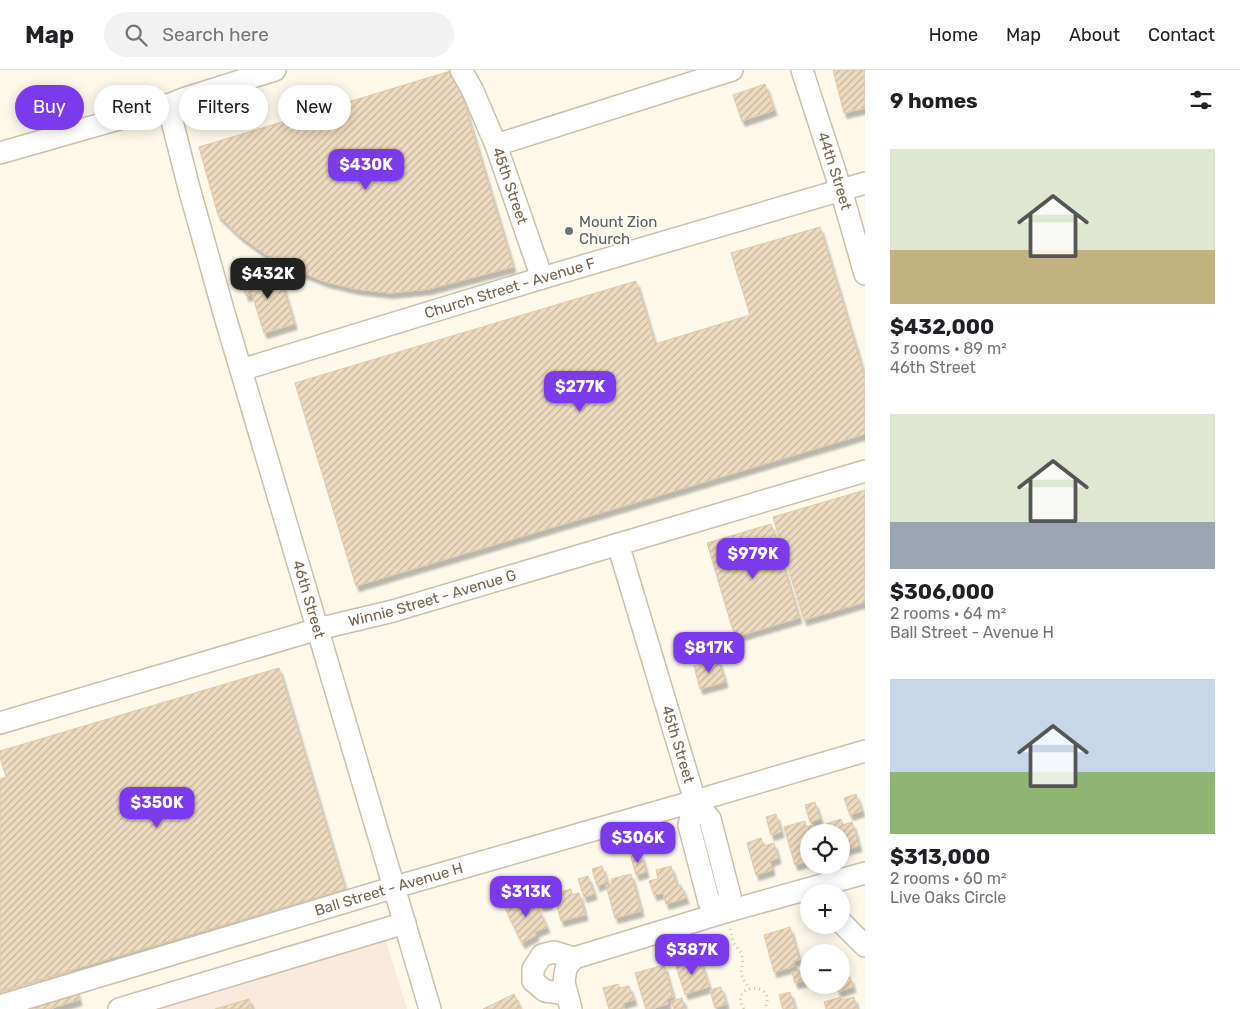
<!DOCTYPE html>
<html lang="en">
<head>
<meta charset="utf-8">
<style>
	body { margin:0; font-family:Rubik,sans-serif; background:#f2f2f2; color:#202124; height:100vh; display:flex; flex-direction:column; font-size:19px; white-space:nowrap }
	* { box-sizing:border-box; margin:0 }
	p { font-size:16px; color:#757577 }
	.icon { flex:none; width:28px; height:28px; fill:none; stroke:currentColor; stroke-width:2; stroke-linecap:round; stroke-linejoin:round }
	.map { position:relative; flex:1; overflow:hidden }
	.side { display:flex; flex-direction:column; background:#fff; width:375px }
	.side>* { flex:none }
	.hud { position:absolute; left:15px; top:15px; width:475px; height:45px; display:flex; gap:10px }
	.controls { position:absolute; left:800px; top:754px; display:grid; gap:10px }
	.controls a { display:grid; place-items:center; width:50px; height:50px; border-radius:50%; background:#fff; box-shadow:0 2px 12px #0003; font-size:25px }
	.price { position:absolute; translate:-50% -42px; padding:0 11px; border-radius:10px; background:#7c3aed; color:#fff; font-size:16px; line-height:32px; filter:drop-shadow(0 1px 2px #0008) }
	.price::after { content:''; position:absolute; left:50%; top:30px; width:15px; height:11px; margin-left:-8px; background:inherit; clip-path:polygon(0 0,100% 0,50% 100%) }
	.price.current { background:#222; color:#fff }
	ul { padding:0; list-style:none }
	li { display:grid; align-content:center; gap:10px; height:265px; padding:0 25px }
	li span { display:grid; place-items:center; height:155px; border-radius:0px; color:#555 }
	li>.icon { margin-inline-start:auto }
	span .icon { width:90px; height:90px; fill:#fffc; stroke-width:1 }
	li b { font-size:21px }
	h2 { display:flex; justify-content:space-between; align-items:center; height:60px; padding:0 25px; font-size:21px }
	.tag { padding:0 18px; border-radius:22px; background:#fff; box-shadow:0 2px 12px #0003; font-size:18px; line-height:45px }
	.tag.current { background:#7c3aed; color:#fff }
	header { display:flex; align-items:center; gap:30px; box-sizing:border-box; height:70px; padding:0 25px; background:#fff; border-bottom:1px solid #e0e0e0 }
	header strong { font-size:24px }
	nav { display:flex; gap:28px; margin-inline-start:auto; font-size:18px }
	.search { width:350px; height:45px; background:#f2f2f2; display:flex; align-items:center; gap:12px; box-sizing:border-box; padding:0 18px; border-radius:28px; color:#757577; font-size:19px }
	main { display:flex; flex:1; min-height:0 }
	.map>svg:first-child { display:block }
</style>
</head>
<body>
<header>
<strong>Map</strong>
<div class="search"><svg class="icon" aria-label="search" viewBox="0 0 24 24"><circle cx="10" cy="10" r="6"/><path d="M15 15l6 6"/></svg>Search here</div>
<nav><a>Home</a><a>Map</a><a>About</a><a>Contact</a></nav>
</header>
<main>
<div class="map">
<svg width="865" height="939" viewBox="0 0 865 939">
	<defs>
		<pattern id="building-hatch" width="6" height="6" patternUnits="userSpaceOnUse" patternTransform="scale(1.25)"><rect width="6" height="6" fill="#eedcc1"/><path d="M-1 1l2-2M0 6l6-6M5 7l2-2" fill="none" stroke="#c5b69f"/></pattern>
		<filter id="shadow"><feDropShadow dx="3" dy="5.5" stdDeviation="1" flood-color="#0004"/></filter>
	</defs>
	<rect width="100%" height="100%" fill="#fcf8ea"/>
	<path fill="#f8eadc" d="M385,868L407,939H146Z"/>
	<path fill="url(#building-hatch)" stroke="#e2c8a4" filter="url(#shadow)" d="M454,0L513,197L429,219L390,223L356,219L326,212L293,199L265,184L240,166L218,145L199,77Z
		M833,0H865V38L844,43Z
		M765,14L774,40L742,51L733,25Z
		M820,157L865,308V364L356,516L295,313L636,211L655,274L750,245L731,183Z
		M242,194L275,208L277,215L282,213L294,254L264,263L252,224L246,226L241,209L246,208Z
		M865,420V532L804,550L773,447Z
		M771,454L799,548L735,567L707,473Z
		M718,589L725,612L700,619L694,596Z
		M279,598L345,819L0,921V709L6,707L0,687V681Z
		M856,724L862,741L850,745L844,728Z
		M815,732L820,749L810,752L805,735Z
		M776,744L781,762L771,765L766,747Z
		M841,749L843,755L852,752L859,776L841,781V762H828L826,754Z
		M805,751L806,757L813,755L815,762H809V791L795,795L784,757Z
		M761,768L764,776L774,773L778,788L770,791L772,800L756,805L747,773Z
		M641,784L646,802L636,805L631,787Z
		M602,796L607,812L597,816L592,799Z
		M671,796L677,816L681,815L686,828L666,834L663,823L654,825L649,811L658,809L656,800Z
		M631,804L641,841L615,848L606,815L612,814L611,809Z
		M588,806L594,824L584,827L578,809Z
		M545,817L549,834L540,836L535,820Z
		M571,819L572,825L579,823L585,845L561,851L554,824Z
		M532,825L547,857L535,862L536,865L522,873L505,838L509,836L508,833L519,828L520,831Z
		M790,857L799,890L793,891L795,896L774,902L764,865Z
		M700,889L709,917L685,924L676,896Z
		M664,895L673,927L667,929L668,934L651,939H646L635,903Z
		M808,898L809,910L795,913L792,902Z
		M71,902L79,930L49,939H0V922Z
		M850,907L853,917L838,922L836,915H841V909Z
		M618,914L620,918L629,916L634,930L623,933L625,939H609L603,918Z
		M721,917L726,934L715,938L710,920Z
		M790,922L795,939H783L779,925Z
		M514,924L521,939H483Z
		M841,927V930L854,927L857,939H826L824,932Z
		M682,928L685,939H674L671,931Z
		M249,929L252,939H215Z"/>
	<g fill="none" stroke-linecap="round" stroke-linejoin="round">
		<defs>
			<g id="minor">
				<path id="s1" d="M461,0L472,19L496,75L542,208"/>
				<path id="s2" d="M802,0L841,120L865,204"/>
				<path id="s3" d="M168,35L189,118L224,243L430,939"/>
				<path d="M496,75L732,0"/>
				<path d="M0,83L168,35L186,28L275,0"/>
				<path id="s4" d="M241,300L542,208L865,113"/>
				<path id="s5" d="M618,474L695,731"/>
				<path id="s6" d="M0,653L318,559L393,541L865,401"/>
				<path d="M695,731L710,749L730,826L725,842L709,832L689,755Z"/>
				<path d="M841,852L865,876"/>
				<path d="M567,924L545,921L533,911V899L542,885L554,882L574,888"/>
				<path id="s7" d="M0,936L395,817L695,731L865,681"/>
				<path d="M119,939L405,853"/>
				<path d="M571,939L564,912L566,898L574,888L725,842L865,803"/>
			</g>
		</defs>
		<use href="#minor" stroke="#ccc0ad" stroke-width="24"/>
		<path stroke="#d6c1a6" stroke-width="3" stroke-dasharray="1 4" stroke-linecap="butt" d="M730,859L734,873L741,883L743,890L741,902L743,909L749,918
			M744,939C726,912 781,911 764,939"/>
		<use href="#minor" stroke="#fff" stroke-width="21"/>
	</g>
	<circle fill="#6b7280" stroke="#fefcf1" stroke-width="2" cx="569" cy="161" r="5"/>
	<g text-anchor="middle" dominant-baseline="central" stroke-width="4" stroke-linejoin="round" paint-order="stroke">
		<g font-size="15" fill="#76644e" stroke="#fefcf1">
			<text stroke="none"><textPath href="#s2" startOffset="106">44th Street</textPath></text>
			<text stroke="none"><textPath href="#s1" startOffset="126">45th Street</textPath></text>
			<text stroke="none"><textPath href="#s4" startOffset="281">Church Street - Avenue F</textPath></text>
			<text stroke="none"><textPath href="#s3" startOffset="514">46th Street</textPath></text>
			<text stroke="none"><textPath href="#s6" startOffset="450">Winnie Street - Avenue G</textPath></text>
			<text stroke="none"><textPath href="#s5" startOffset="209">45th Street</textPath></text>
			<text stroke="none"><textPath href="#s7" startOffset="406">Ball Street - Avenue H</textPath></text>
		</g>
		<g font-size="15" fill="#5b616d" stroke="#fefcf1" text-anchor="start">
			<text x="579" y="152">Mount Zion<tspan x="579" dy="17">Church</tspan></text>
		</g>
	</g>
</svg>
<div class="controls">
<a><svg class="icon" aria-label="locate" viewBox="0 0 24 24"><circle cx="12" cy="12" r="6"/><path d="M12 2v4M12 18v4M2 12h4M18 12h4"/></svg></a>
<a>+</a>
<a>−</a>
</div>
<b class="price" style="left:366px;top:121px">$430K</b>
<b class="price current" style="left:268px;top:230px">$432K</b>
<b class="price" style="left:580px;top:343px">$277K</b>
<b class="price" style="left:753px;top:510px">$979K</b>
<b class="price" style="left:709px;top:604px">$817K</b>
<b class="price" style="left:157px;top:759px">$350K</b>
<b class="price" style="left:638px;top:794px">$306K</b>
<b class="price" style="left:526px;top:848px">$313K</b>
<b class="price" style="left:692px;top:906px">$387K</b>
<div class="hud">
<a class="tag current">Buy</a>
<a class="tag">Rent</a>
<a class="tag">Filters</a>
<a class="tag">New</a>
</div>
</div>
<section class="side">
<h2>9 homes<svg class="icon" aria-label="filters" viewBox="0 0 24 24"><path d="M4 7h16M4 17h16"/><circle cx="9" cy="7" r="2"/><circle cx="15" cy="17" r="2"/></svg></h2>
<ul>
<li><span style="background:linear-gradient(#dfe7d0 65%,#c2b280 0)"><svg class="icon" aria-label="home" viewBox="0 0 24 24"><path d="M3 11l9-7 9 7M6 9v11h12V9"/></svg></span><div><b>$432,000</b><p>3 rooms · 89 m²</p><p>46th Street</p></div></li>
<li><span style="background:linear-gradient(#dfe7d0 70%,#9aa5b1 0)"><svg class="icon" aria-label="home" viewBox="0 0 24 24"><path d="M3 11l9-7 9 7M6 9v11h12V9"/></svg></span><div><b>$306,000</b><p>2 rooms · 64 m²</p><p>Ball Street - Avenue H</p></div></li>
<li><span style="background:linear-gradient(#c9d6e8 60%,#8fb573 0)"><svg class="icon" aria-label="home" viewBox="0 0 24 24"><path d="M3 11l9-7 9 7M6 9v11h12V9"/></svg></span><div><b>$313,000</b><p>2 rooms · 60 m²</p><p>Live Oaks Circle</p></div></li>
</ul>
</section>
</main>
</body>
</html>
